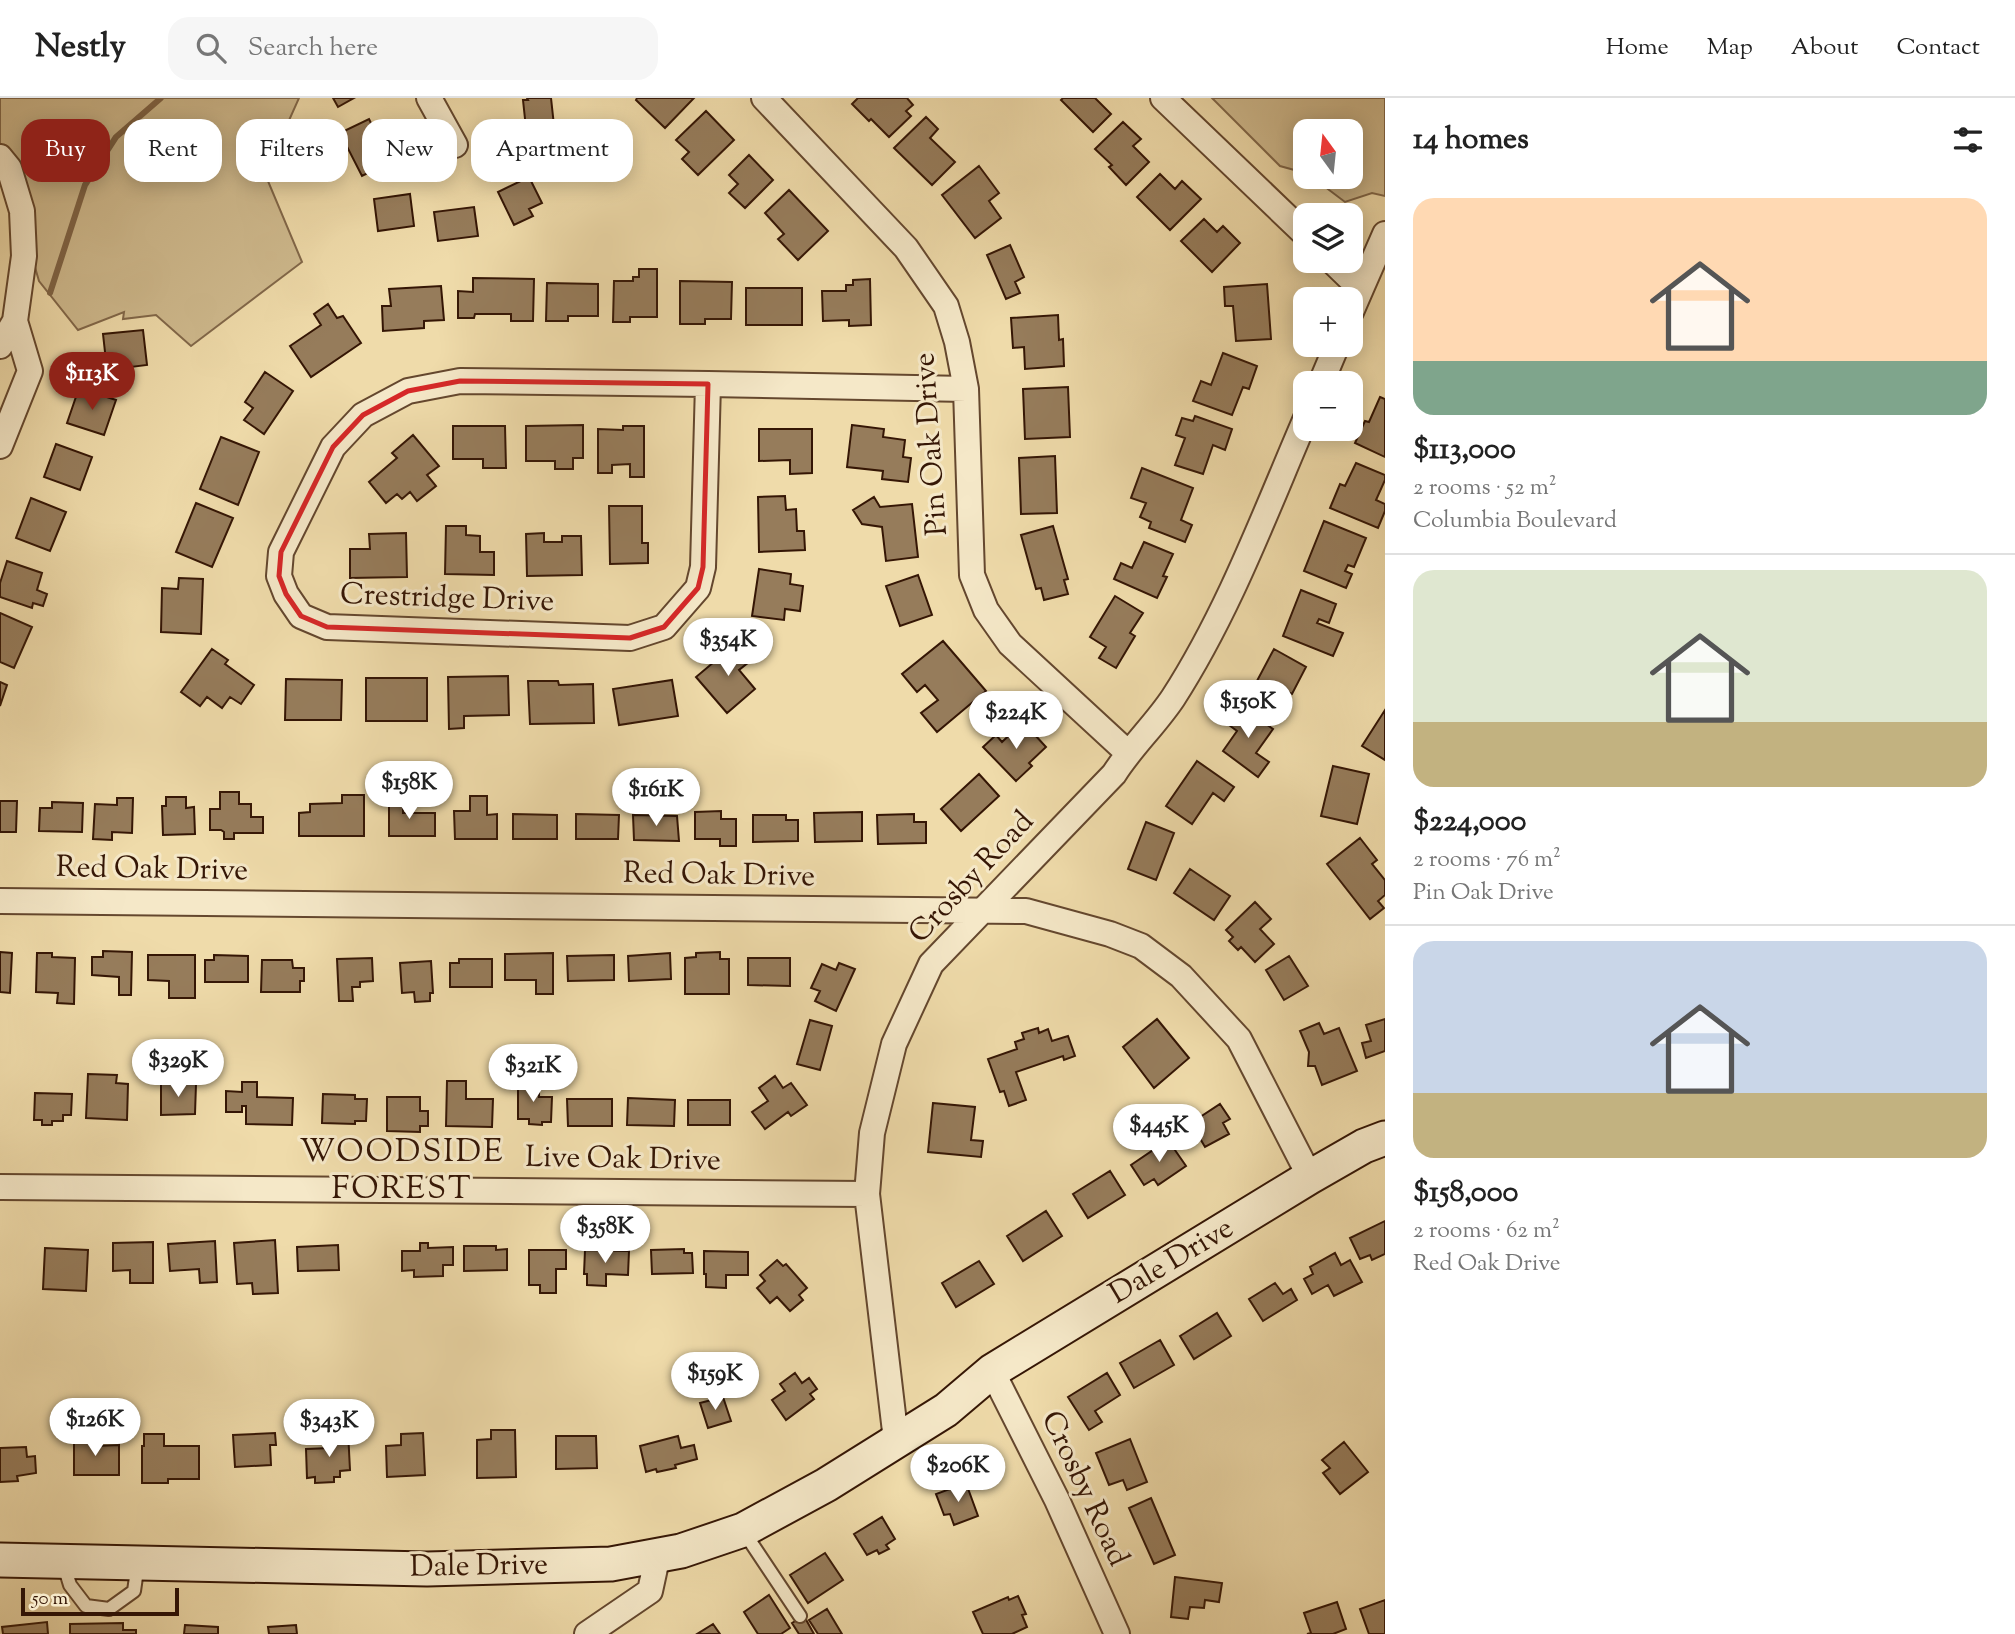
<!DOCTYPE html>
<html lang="en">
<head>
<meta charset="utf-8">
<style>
	body { margin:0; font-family:"Sorts Mill Goudy",serif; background:#f6f6f6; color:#222; height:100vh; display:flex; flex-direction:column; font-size:26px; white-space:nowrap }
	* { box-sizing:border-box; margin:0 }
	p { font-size:23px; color:#767676 }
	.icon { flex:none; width:38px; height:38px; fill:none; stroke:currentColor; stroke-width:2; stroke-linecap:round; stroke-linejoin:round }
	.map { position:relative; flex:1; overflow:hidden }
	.panel { display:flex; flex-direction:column; background:#fff; width:630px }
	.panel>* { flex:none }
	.top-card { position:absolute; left:21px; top:21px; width:665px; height:63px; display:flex; gap:14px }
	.needle { width:46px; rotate:345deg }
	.tools { position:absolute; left:1293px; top:21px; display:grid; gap:14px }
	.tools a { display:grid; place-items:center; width:70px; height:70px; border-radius:14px; background:#fff; box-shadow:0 4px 18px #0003; font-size:35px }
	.scale { position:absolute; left:21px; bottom:18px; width:158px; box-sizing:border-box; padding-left:7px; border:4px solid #351605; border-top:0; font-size:19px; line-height:24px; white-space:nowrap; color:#351605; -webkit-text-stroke:5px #f5e8c8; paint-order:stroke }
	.price { position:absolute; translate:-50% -60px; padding:0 16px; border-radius:24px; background:#fff; color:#222; font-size:23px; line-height:46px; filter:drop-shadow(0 2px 4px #0008) }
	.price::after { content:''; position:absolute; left:50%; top:42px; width:21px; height:16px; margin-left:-10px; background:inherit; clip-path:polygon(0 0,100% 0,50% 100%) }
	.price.active { background:#8f2418; color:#fff }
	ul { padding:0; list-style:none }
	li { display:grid; align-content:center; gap:14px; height:371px; padding:0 28px }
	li+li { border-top:2px solid #e0e0e0 }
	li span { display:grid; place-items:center; height:217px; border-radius:21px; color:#555 }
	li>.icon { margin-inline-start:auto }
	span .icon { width:126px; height:126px; fill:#fffc; stroke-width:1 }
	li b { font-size:30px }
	h2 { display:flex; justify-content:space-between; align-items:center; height:84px; padding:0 28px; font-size:30px }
	.pill { padding:0 24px; border-radius:21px; background:#fff; box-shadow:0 4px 18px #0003; font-size:24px; line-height:63px }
	.pill.active { background:#8f2418; color:#fff }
	header { display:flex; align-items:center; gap:42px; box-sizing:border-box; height:98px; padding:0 35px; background:#fff; border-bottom:2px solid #e0e0e0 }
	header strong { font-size:33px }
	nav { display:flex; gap:38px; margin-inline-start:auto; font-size:24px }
	.search { width:490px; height:63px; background:#f6f6f6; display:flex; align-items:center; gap:18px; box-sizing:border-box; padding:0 24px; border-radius:21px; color:#767676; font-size:26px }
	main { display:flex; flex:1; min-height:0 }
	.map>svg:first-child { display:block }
</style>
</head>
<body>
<header>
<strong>Nestly</strong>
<div class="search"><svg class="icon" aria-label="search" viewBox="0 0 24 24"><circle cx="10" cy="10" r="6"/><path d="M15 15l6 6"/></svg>Search here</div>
<nav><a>Home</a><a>Map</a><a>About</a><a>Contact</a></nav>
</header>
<main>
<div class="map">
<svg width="1385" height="1536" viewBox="0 0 1385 1536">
	<rect width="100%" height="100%" fill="#efdbaa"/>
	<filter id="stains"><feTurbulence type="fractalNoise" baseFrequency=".00286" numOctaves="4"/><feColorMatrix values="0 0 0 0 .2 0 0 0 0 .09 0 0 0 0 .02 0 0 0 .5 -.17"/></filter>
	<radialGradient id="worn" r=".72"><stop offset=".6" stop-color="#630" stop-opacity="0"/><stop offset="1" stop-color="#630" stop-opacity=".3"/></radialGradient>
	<path fill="#cfba8e" stroke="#82684a" stroke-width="2" d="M0,0H299L265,76L302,164L191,248L156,217L123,221L124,214L78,232L39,183L0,49Z
		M1212,0H1385V98L1372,95L1345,104L1312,79H1351V33H1306L1305,75L1280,68Z"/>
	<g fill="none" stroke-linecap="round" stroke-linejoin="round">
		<path stroke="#7f6446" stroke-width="6" d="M50,195L85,87L116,39L161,0"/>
	</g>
	<path fill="#967c5b" stroke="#351605" stroke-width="2" d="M333,0H354L338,9Z
		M527,0H551L556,46L528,49L523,2H528Z
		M637,0H694L665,30L636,2Z
		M858,0H907L913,7L906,13L911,18L889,39L871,21L869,23L852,6Z
		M1063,0H1095L1111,16L1093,34L1061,2Z
		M706,13L734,42L698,77L682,61L689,54L676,42Z
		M926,19L938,31L930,40L955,64L932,87L894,50Z
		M369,21L379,42L375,44L386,66L362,78L340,35Z
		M1123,24L1141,41L1133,48L1149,64L1126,87L1109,69L1112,67L1095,51Z
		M749,57L773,82L745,110L729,95L738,86L729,77Z
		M979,68L999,95L989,103L1001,120L975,140L942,97Z
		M1160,76L1175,91L1182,83L1201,101L1170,132L1137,99Z
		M529,79L542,105L529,111L533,118L514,127L498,94Z
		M789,92L828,133L798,162L778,141L784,136L765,115Z
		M410,96L414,128L378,133L374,101Z
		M474,109L478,138L438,143L434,114Z
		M1204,121L1217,134L1223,128L1240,145L1212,174L1181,143Z
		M1010,147L1024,179L1015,184L1020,195L1006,201L987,157Z
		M639,171H657V219H630V224H613L614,183H633V179H639Z
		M473,180L534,181L533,223H511V216H475L474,220H458V193L473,194Z
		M870,181L871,227L849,228V222L823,223L822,193H846V187H853V182Z
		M680,183L732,184L731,221H705V226H680Z
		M547,185L598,186V218H568V223H546Z
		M1267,186L1271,241L1236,243L1233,208H1225L1224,189Z
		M441,188L444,222L424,223V230L383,233L382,208H391L389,191Z
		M746,190H802V227H746Z
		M328,206L337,220L343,218L361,245L311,279L290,248L321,227L314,216Z
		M1058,217L1059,242L1063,241L1064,268L1025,271L1024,249L1013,250L1011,220Z
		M143,232L147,267L107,272L103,236Z
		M1223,255L1257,268L1249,291L1243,289L1232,317L1193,303L1201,283L1211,287Z
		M265,274L293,293L264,336L244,322L253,310L245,304Z
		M1068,289L1070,339L1025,341L1023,291Z
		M79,290L116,302L104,337L67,325Z
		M1380,299L1385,301V359L1355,345L1365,323L1369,324Z
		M1195,318L1232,331L1225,352L1213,347L1203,376L1175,367L1185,340L1176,337L1182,320L1193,323Z
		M583,327V360H573V371H555V363H526V328Z
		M852,327L884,331L883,339L905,342L903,359L911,360L908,384L882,381L883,373L847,369Z
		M453,328H505L506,370H483V361H453Z
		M623,328H644V379H630V366L612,367V375H598V331L623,332Z
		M759,331H812V375L790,376V362L759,363Z
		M413,337L439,368L427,377L436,388L417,403L410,394L402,401L397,396L386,405L369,384L397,360L392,355Z
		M221,339L259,354L238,407L200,391Z
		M56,346L92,359L80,392L44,379Z
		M1055,358L1057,415L1021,416L1019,360Z
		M1356,365L1385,377V382L1376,402L1385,406V413L1378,430L1330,410L1340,386L1345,388Z
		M1142,370L1193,390L1181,422L1192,427L1185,444L1149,430L1151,424L1140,419L1146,405L1131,400Z
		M785,398L786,412L796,411L797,433H804L805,452L759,454L758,399Z
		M874,399L880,409L912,406L918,459L886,463L882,429L862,426L853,412Z
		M31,400L66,414L50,453L16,440Z
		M196,405L233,420L212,469L176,454Z
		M609,408H642V445H648V465L610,466Z
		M1324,423L1366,440L1354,469L1348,467L1345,473L1352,476L1346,490L1304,473Z
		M446,428H466V437L480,438V454H494V477L445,476Z
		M1053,428L1068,481L1064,482L1068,496L1044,502L1041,490L1036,491L1021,437Z
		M406,435L407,479L350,480V451H370L369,436Z
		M544,435V444H562V438H581L582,477L527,478L526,436Z
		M1144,444L1173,456L1163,478L1167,479L1157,500L1114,481L1121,465L1132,470Z
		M7,463L42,475L37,492L47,496L43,508L33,505L32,510L0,499V485Z
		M759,471L791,476L790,486L803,488L800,513L785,511L784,522L752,518Z
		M918,477L932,517L900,528L886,488Z
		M179,480L203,481L201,536L161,534L162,490L178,491Z
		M1301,492L1336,506L1329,525L1319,521L1317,525L1343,535L1333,558L1283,538Z
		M1115,498L1143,515L1130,535L1135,538L1116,570L1099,560L1106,549L1090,539Z
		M0,515L32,529L14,570L0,564Z
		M739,543L754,560L739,572L755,591L727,615L696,579Z
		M943,543L986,593L937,634L921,615L938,602L925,587L917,594L902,576Z
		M212,551L228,562L225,566L254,587L241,606L230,599L222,610L207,599L200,608L181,594Z
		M1274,551L1306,569L1292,596L1283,591L1273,608L1250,596Z
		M508,578L509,617L464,618V630L449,631L448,579Z
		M366,580H427V623H366Z
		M286,581L342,582L341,622H285Z
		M672,582L678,618L619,627L613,591Z
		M528,583H558L559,587L593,586L594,625L530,626Z
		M0,584L7,587L0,608Z
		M1238,606L1273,631L1256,655L1269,664L1258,679L1223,653L1237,633L1225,624Z
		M1385,612V662L1362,648Z
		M1023,624L1046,649L1029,665L1032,668L1016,683L983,649L996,637L1002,644Z
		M1197,663L1234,689L1224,703L1213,695L1192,726L1166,708Z
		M1333,668L1369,676L1357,726L1321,718Z
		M979,676L999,698L961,733L941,711Z
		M220,694H239V706H251V719H263V735H234V741H224V734L221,732H210V711H220Z
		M342,697H364V738H299V715L310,714V706L342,705Z
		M389,698H403V715H435V738H389Z
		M470,698H487V717L497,716V741H455L454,713H470Z
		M166,699H186V710L194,709L195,736L163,737L162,708H166Z
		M117,700H133L132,735L112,734V742L93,741L95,706L117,707Z
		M0,703H17L16,734H0Z
		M52,704L83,705L82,734L39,733L40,710H52Z
		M721,713V721H736V748H720V741H695V714Z
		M862,714V743L815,744L814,715Z
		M513,716L557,717V741H513Z
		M576,716L619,717L618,741H576Z
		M914,716V724H926V745L878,746L877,717Z
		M633,717L677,718L679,743L634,742Z
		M753,717H786V722H798V743L753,744Z
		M1146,724L1174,735L1156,782L1128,771Z
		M1360,740L1377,762L1372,766L1385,782V797L1378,803L1384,810L1370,821L1327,766Z
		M1190,771L1230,798L1214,822L1174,795Z
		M1255,804L1271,821L1260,831L1274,846L1255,864L1241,849L1238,852L1229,843L1233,839L1226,832Z
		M103,853L132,854L131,897H119V879L92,877V859H103Z
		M0,854L12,855L10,895L0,894Z
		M720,854V861H729V896H685V860L696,859V855Z
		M37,855H52V859L75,860L74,906L57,905L58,895L36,894Z
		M553,855V896H536V882H505V856Z
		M670,855L671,881L629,883L628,858Z
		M148,857H195V900H169V883L148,882Z
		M214,857L248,858V884H205V862H214Z
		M614,857V882L568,883L567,858Z
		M1289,858L1308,888L1284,902L1266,872Z
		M372,860L373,883L360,884V889H352L353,903H339L337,861Z
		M748,860H790V888L748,887Z
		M459,861H492V889H450V865H459Z
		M262,862H292L293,870H304V883H300V894H261Z
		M431,863L433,895H430V903L415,904L414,894L402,895L400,865Z
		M839,865L855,871L836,913L815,903L820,893L811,890L822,866L836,872Z
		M1157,921L1189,960L1154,990L1123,949Z
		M1385,921V953L1366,960L1362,945L1371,943L1366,927Z
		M810,922L832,928L820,972L797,966Z
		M1319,925L1324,936L1339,930L1357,973L1322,987L1315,968H1308L1309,954L1300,933Z
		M1038,930L1039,935L1048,931L1052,943L1068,938L1075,958L1064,962L1063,958L1016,974L1026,1002L1009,1008L1004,993L1000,994L988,961L1017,951L1015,944L1024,941L1022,935Z
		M88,976L117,977L116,985L128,986L127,1022L86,1020Z
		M775,978L783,990L791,985L807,1007L791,1018L788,1014L765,1031L752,1014L768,1003L759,990Z
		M447,983H466V1001H493L492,1029L446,1028Z
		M242,984H257V999L293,1000L292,1027L246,1026V1008H242V1014H226V993L242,994Z
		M518,984H539V999H552L551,1024H542V1027L529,1026V1021H518Z
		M161,986H196L195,1016L161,1017Z
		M35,995L72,996L71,1017H63V1023H52V1027H42V1022H34Z
		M323,996L355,997V1001H367L366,1023H355V1026L322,1025Z
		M387,999H420V1013H428V1028H420V1034L387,1033Z
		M628,1000L675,1002L674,1028L627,1027Z
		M567,1001H612V1028H568Z
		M688,1002H730V1027H688Z
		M933,1005L975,1009L971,1042L983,1043L981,1059L928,1054Z
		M1220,1006L1230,1021L1223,1025L1229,1036L1205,1049L1191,1025Z
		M1168,1042L1186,1068L1158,1087L1154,1081L1144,1087L1131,1067Z
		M1110,1073L1125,1097L1088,1120L1073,1096Z
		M1046,1113L1062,1138L1023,1163L1007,1138Z
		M1385,1123V1156L1372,1162L1370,1157L1360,1161L1350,1140Z
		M275,1142L278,1195L253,1196L252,1185L237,1186L234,1145Z
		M215,1143L217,1184L200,1185L199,1171L170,1173L168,1146Z
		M153,1144V1185H130V1172L113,1173V1145Z
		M420,1145H428V1150L453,1149V1167H443V1178L414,1179V1172L402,1173V1153H420Z
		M338,1147L339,1172L298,1173L297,1149Z
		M464,1148H496V1152L507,1151V1172L464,1173Z
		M45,1150L88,1152L86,1193L43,1191Z
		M684,1151V1155H692L693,1175L652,1176L651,1152Z
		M529,1152H566V1171H556V1195H540V1187H529Z
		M585,1152L629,1153L628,1177L606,1176V1188L587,1187V1176H584Z
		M704,1153L748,1154V1177H726V1190L706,1189V1176H704Z
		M1335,1155L1341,1167L1350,1162L1362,1184L1334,1198L1328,1187L1312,1196L1304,1181L1313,1176L1310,1169Z
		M777,1162L783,1168L786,1166L807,1190L799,1197L803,1202L790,1213L777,1199L770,1205L757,1190L765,1183L760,1177Z
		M979,1163L994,1186L956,1209L942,1185Z
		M1275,1185L1283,1196L1291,1191L1297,1202L1263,1223L1249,1201Z
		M1217,1215L1231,1238L1194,1261L1180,1238Z
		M1160,1242L1174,1267L1134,1290L1120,1265Z
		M795,1275L802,1285L809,1280L817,1291L810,1296L814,1301L786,1322L772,1302L785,1293L780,1286Z
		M1107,1275L1120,1297L1095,1313L1102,1324L1089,1332L1068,1299Z
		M723,1299L731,1323L708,1330L700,1305Z
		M491,1332H515L516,1379L477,1380V1342L491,1341Z
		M348,1333L350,1372L340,1373V1379H334V1384L315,1385V1379L307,1380L306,1351L330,1350L329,1334Z
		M275,1335L276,1347H270L271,1367L235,1369L233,1337Z
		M423,1335L425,1377L387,1379L386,1348L401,1347V1336Z
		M144,1336H164V1348H199V1381H168V1385H142V1348H144Z
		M556,1338H596L597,1370L556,1371Z
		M678,1338L681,1350L694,1347L697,1361L675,1367L676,1370L657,1374L656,1371L646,1374L640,1348Z
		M74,1339H98V1348L119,1347V1377H74Z
		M1130,1341L1147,1384L1127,1392L1123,1382L1109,1387L1096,1355Z
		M1344,1344L1368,1374L1340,1396L1323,1375L1330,1370L1322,1362Z
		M26,1349L27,1359L35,1358L36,1375L17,1378L18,1383L0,1384V1350Z
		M966,1385L978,1418L954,1427L950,1416L944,1417L936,1396Z
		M1151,1400L1175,1457L1154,1466L1129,1410Z
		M882,1419L895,1441L886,1447L889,1451L879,1456L877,1452L867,1457L854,1436Z
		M825,1455L843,1482L808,1505L790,1477Z
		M1175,1479L1222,1485L1219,1504L1205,1502L1204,1510L1190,1509L1188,1521L1171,1519Z
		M769,1497L790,1530L781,1536H758L744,1514Z
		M1018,1498L1026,1516L1022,1517L1027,1529L1012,1536H983L973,1514L1008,1499L1009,1502Z
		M1385,1502V1536H1369L1360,1511Z
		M1337,1504L1346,1531L1333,1536H1307L1311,1535L1304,1515Z
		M827,1511L842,1536H818L809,1522Z
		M804,1518L814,1536H799L792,1525Z
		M47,1524L48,1536H3L2,1529Z
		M123,1525V1532H136V1536H70V1526Z
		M713,1526L720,1536H697Z
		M185,1527L218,1529V1536H184Z
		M296,1527L297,1536H269L268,1529Z"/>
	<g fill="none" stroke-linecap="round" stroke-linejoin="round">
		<defs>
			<path id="lane" d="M744,1434L800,1518
				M63,1464L70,1487L86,1508L109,1511L134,1493L138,1465"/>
			<path id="street" d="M429,0L455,47
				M764,0L906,150L946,208L957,244L966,291L972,477L986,512L1010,546L1128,655
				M1163,0L1306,137
				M0,59L9,70L22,113L24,158L15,223L0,248
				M1332,163L1361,191L1351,214
				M1361,191L1385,136
				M460,283L708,286L703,469L698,490L664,529L630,540L327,529L301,518L286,496L279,478L281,454L333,349L363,317L408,293Z
				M1321,285L1337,247
				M708,286L966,291
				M0,348L30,273L15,223
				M0,803L1026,813L1110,836L1141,848L1181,878L1239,941L1310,1079
				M0,1089L867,1096
				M992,1273L1057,1402L1117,1536
				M896,1342L867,1096L872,1035L894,946L931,866L1114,676C1131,649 1155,627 1173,600C1229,513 1265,415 1306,320
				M587,1536L650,1493L655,1470V1458"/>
			<path id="secondary" d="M0,1462L427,1471L611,1466L681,1453L743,1432L826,1387L946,1312L992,1273L1310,1079L1364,1048L1385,1040"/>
		</defs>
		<use href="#lane" stroke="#64472e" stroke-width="16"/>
		<use href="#street" stroke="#64472e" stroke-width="28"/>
		<use href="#secondary" stroke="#351605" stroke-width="37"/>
		<use href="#lane" stroke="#f5e8c8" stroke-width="12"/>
		<use href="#street" stroke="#f5e8c8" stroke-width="24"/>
		<use href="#secondary" stroke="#f5e8c8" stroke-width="33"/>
	</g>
	<path fill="none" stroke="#d62828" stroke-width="5" stroke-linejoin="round" d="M460,283L708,286L703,469L698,490L664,529L630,540L327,529L301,518L286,496L279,478L281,454L333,349L363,317L408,293Z"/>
	<g text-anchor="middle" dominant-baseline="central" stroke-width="6" stroke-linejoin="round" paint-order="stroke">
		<g font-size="30" fill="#351605" stroke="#f5e8c8">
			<text transform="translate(932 346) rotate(-94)">Pin Oak Drive</text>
			<text transform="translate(447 501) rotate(2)">Crestridge Drive</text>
			<text transform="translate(152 772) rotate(1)">Red Oak Drive</text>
			<text transform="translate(719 778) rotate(1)">Red Oak Drive</text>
			<text transform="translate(972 780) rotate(-47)">Crosby Road</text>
			<text transform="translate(623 1062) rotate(1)">Live Oak Drive</text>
			<text transform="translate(1172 1164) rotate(-31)">Dale Drive</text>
			<text transform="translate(1084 1391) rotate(65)">Crosby Road</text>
			<text transform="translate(479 1469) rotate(-1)">Dale Drive</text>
		</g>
		<g font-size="32" letter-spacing="2" fill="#351605" stroke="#f5e8c8">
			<text x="402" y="1055">WOODSIDE<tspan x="402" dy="37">FOREST</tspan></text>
		</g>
	</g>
	<rect width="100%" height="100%" filter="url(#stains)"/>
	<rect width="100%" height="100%" fill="url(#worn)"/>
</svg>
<div class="tools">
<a><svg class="needle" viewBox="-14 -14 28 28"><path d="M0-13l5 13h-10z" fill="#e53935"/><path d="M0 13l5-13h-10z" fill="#767676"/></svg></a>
<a><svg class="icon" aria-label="layers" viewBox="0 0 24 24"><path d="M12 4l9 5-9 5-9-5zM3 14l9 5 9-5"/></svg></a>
<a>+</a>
<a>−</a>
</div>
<div class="scale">50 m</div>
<b class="price active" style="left:92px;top:314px">$113K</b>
<b class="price" style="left:728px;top:580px">$354K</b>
<b class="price" style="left:1248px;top:642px">$150K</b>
<b class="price" style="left:1016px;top:653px">$224K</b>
<b class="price" style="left:409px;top:723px">$158K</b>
<b class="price" style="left:656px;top:730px">$161K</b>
<b class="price" style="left:178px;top:1001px">$329K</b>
<b class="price" style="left:533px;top:1006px">$321K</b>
<b class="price" style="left:1159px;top:1066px">$445K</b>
<b class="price" style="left:605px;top:1167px">$358K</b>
<b class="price" style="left:715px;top:1314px">$159K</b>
<b class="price" style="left:95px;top:1360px">$126K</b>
<b class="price" style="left:329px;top:1361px">$343K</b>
<b class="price" style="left:958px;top:1406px">$206K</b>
<div class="top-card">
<a class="pill active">Buy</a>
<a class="pill">Rent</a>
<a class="pill">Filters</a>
<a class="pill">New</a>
<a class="pill">Apartment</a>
</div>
</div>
<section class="panel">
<h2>14 homes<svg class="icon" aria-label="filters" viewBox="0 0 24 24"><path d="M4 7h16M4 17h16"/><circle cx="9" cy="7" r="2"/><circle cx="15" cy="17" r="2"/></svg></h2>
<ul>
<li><span style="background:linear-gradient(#ffd9b3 75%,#7fa58c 0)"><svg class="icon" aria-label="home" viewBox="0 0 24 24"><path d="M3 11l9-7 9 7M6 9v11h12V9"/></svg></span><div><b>$113,000</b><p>2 rooms · 52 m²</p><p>Columbia Boulevard</p></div></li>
<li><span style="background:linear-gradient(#dfe7d0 70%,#c2b280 0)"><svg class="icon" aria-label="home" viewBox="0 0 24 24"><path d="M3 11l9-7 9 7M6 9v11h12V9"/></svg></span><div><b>$224,000</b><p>2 rooms · 76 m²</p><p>Pin Oak Drive</p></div></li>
<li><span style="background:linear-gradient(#c9d6e8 70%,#c2b280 0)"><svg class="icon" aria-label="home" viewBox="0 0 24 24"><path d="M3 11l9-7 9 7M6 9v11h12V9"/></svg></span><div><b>$158,000</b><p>2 rooms · 62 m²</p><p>Red Oak Drive</p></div></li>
</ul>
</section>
</main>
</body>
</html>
